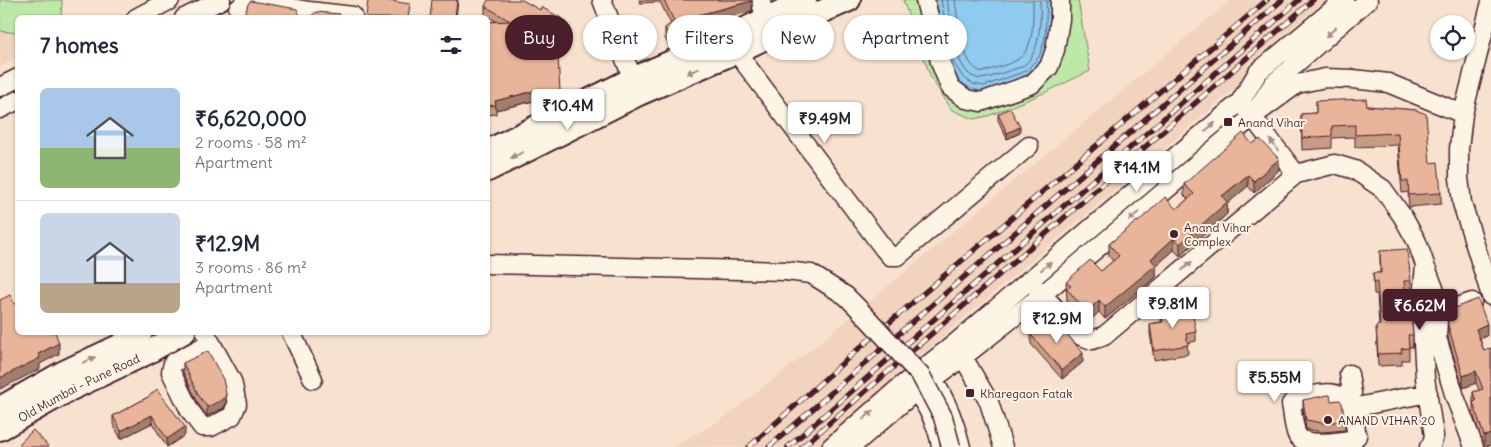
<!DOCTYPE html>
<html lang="en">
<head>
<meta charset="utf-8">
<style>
	body { margin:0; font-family:Delius,sans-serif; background:#f2f2f3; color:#1f2937; height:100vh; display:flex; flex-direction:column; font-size:19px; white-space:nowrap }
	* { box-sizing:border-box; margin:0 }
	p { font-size:16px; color:#747a83 }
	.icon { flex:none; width:28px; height:28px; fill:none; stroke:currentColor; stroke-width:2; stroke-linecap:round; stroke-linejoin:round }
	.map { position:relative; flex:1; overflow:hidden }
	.side { position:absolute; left:15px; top:15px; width:475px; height:320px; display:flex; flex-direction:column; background:#fff; border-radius:8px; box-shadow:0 1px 4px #0004 }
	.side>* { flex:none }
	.banner { position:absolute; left:505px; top:15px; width:475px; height:45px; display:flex; gap:10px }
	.tools { position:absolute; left:1430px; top:15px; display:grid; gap:10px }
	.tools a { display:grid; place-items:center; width:45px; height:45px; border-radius:50%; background:#fff; box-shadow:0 1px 4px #0004; font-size:25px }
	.price { position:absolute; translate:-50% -42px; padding:0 11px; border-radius:5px; background:#fff; color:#222; font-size:16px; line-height:32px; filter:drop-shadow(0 1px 2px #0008) }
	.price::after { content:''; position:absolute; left:50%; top:30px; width:15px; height:11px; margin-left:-8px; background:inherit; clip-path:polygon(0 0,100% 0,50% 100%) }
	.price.active { background:#4a1f2b; color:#fff }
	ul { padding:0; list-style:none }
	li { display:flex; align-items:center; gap:15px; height:125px; padding:0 25px }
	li+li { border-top:1px solid #e0e1e3 }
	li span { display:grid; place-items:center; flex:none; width:140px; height:100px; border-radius:8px; color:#555 }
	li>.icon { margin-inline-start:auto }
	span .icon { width:60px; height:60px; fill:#fffc; stroke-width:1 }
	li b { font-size:21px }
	h2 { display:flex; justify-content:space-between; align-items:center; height:60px; padding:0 25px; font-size:21px }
	.chip { padding:0 18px; border-radius:22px; background:#fff; box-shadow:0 1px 4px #0004; font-size:18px; line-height:45px }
	.chip.active { background:#4a1f2b; color:#fff }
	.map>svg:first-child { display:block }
</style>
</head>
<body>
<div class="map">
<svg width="1491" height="447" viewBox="0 0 1491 447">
	<rect width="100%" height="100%" fill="#f6e2ce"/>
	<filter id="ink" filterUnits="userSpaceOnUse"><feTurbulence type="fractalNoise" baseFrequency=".02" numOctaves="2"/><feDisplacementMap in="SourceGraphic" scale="10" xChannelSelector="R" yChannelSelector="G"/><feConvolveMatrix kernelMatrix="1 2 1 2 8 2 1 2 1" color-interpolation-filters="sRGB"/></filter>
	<g filter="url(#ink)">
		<path fill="#f2d4be" d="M1231,0H1326L1249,64L1242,82L963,319L817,447H672L721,420L822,341Z
			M0,31L18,33L17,58L0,67Z"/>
		<path fill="#bce9a7" stroke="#838469" d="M0,0H62L61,17L18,18L17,33L0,31Z
			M903,0H1078L1090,71L1044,93L988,116L974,119L952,110L931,78Z"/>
		<path fill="#8ecbef" stroke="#7386a1" d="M936,0H1051L1052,9L1050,40L1043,59L1030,75L985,91L971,89L959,81L949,64Z"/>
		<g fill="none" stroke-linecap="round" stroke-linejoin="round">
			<path stroke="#656479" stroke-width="1" d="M941,0L953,62L963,77L973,84L984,86L1026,71L1039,57L1045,38L1047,0
				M947,0C951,21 953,57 968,73C976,81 986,79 996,75C1004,72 1013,70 1021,67C1041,57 1041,19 1040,0
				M955,0C958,18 961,69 983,72C994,68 1008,65 1017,60C1035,50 1033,17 1033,0"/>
			<defs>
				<path id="minor" d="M602,0L637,90
					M760,0L766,19
					M925,0L940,62L950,87L966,99L981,102L1032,84L1049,67L1055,50L1060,19V0
					M1491,2L1463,114L1459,149V178L1462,203L1491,296
					M238,9L246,2L251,1L309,11
					M136,18L170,0
					M184,18L221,0
					M307,18L309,11L353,16
					M729,42L884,249L890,256H898L1029,146
					M0,87L18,78
					M1259,106L1273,84L1368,0
					M1245,107L1296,174
					M0,109L18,100
					M488,264L786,271
					M1427,270L1443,312
					M1029,280L1081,336L1092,340L1104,336L1296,174L1335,164L1355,170L1383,189L1403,217L1417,242L1425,265L1421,309L1425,378L1434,436L1431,446L1429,447
					M1472,302L1441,313L1438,319L1437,338L1455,397L1474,447
					M205,332L232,381L237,404L232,416L211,427H202L190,411L171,372L173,363L210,343
					M291,332L313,379
					M957,349L963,357L989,402L1003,447
					M926,371C944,393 954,419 961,447
					M910,383C925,402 938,423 941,447
					M1348,401L1352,393L1349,374
					M1352,408L1357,436L1354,439C1339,442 1303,447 1297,435C1293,425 1293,413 1291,404C1297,398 1303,398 1310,396C1327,392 1342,390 1352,408L1428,393
					M831,447L901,386L953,345L1240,102L1258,72L1344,0
					M851,447L909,397L963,357L1043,294L1252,117L1297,84L1325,78L1353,79L1388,83L1463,114"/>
				<g id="major">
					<path d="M488,151L632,79L726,38L805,0"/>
					<path d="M488,170L639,94L736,52L805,19L849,0"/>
					<path d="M0,408L62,373L119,346L141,332"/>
					<path id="s1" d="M0,429L71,389L147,353L184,332"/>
				</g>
			</defs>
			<use href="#minor" stroke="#4a1f2b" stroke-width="21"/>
			<use href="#major" stroke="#4a1f2b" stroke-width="26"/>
			<use href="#minor" stroke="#fcf5e5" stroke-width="18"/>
			<use href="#major" stroke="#fcf5e5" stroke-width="22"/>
			<defs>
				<path id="rail" d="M749,447L856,351L1267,0
					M769,447L1282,0
					M788,447L1299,0
					M802,447L1313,0"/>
			</defs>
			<use href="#rail" stroke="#4a1f2b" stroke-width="5.5"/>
			<use href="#rail" stroke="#fcf5e5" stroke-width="4" stroke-dasharray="11" stroke-linecap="butt"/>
			<defs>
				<path id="minor-bridge" d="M786,271L811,274L846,296L858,308L921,376L943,417L951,447"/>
			</defs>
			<use href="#minor-bridge" stroke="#4a1f2b" stroke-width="21" stroke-linecap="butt"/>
			<use href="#minor-bridge" stroke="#fcf5e5" stroke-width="18"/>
		</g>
		<path fill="#c89c84" stroke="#4a1f2b" d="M639,0H752V11L702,23V34L670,48L665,38V28L671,24L660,2L640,3Z
			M485,6L561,27L545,56L560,91V101L542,103V99L496,110V114L488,115V22L496,21L485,15Z
			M1316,101L1367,106L1416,110L1430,163L1441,193V204L1409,207L1408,192L1402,193L1398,145L1355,147V137L1332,138V148L1302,150L1301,114L1316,113Z
			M998,114L1020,133L1007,139L998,120Z
			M1252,144L1279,170L1254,193L1248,186L1227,204V214L1180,256L1174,250L1156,266V277L1105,319L1099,312L1087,324L1067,301L1066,282L1101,271L1113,261L1109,256V244L1138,222L1176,209L1188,199L1184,195V184Z
			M1380,251L1411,281V293H1405L1406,302L1413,335V347H1409V360H1402V365L1378,366L1376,326L1379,325L1377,294H1374L1373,273H1380Z
			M1452,309L1487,336L1480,339L1484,351L1491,348V445L1487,447H1484L1473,414V392L1479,390L1476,383L1463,388L1448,337V325L1452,312Z
			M1161,311L1196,332V341L1187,343L1188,354L1154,360L1150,333V324L1161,322Z
			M1031,335L1083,362L1062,379L1031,344Z
			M183,363L226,403L224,408L207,416L199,405L183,372Z
			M148,397L185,435L167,447L152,423L121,439L113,424V416Z
			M1303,400L1331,401L1345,421V430L1322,432L1306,429L1303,409Z"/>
		<path fill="#a27f6c" stroke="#4a1f2b" d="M457,0H458L456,18H455Z
			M752,1V11L698,24V15Z
			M561,18V27L540,66V57Z
			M702,24V34L670,48V39Z
			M542,89V99L496,110L495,101Z
			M1020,127V133L1007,139V133Z
			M1279,159V170L1254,193V181Z
			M1248,175V186L1227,204V214L1180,256V244L1222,196Z
			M1174,238V250L1156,266V277L1105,319V307L1151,259Z
			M1099,300V312L1087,324V312Z
			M1487,324V336L1476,340V329Z
			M59,343V354L40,364V369L0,389V378L38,354Z
			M1083,353V362L1062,379V370Z
			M1476,371V383L1463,388V376Z
			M226,394V403L224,408L207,416V407Z
			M152,415V423L121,439V431Z
			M185,427V435L167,447V439Z
			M1491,434V445L1484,447V436Z"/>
		<path fill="#e8b59a" stroke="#4a1f2b" d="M368,0H383L410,4L408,18H366Z
			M432,0H457L455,18H430Z
			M488,0H522L540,10L541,7L561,18L540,57L558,56L560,91L542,94V89L495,101L496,105L488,106V22L510,21L485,6Z
			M664,0H752V1L698,15L702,24L670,39L665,28L674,21Z
			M251,1L297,9L299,14L304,18H244L248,4Z
			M316,12L340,14L339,18H306L310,17Z
			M1366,99L1367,106L1416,110L1426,114L1430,163L1438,162L1441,193L1409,195L1408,181H1402L1398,133L1355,135V125L1332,126V136L1302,138L1301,114L1316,113V101Z
			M1010,108L1020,127L1007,133L998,114Z
			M1243,133L1252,144L1260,139L1279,159L1254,181L1248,175L1222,196L1227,202L1180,244L1174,238L1151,259L1156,265L1105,307L1099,300L1087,312L1067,289L1071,286L1066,282L1090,260L1101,271L1119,256L1109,244L1137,221L1138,222L1165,197L1176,209L1194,194L1184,184Z
			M1407,249L1411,281H1404L1406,302L1411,313L1413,335H1408L1409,348L1401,349L1402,353L1378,354L1376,326L1380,325L1377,282L1374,283L1373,273H1381L1380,251Z
			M10,295L14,304L18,302V332H55L59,343L38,354L40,358L0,378V300Z
			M1478,299L1487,324L1476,329L1484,351L1491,348V434L1484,436L1473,402L1476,401L1473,392L1483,389L1476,371L1463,376L1448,325V313L1453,312L1452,309Z
			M1191,306L1196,332L1186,334L1188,345L1154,351L1150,324L1163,322L1161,311Z
			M1052,317L1083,353L1062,370L1031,335Z
			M208,351L223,379L226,394L224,399L207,407L199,396L183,363Z
			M157,389L185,427L167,439L152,415L121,431L113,416L148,397Z
			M1328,395H1330L1331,401L1340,400L1342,403L1345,421L1322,423L1306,420L1303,400Z
			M33,430L49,447H22L19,444Z"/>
		<defs><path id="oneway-solid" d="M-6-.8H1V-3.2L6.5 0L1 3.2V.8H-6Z" transform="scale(1.25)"/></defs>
		<g fill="#a38a88">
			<use href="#oneway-solid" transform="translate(1331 32) rotate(138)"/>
			<use href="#oneway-solid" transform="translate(693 71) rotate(157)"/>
			<use href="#oneway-solid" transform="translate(1210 127) rotate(-40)"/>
			<use href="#oneway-solid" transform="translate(1274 145) rotate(-127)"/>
			<use href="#oneway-solid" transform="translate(517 155) rotate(153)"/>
			<use href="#oneway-solid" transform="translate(1134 216) rotate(140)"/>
			<use href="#oneway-solid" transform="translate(1046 266) rotate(-40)"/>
			<use href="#oneway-solid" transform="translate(1187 266) rotate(-40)"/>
			<use href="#oneway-solid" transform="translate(89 360) rotate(-25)"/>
			<use href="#oneway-solid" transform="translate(868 415) rotate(-41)"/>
		</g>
	</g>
	<g fill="#4a1f2b" stroke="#fcf5e5" stroke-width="2">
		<rect x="1223" y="117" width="10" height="10" rx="2.5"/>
		<circle cx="1174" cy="234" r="5"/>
		<rect x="965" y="388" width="10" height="10" rx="2.5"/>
		<circle cx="1328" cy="420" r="5"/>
	</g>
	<g text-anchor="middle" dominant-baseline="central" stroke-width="4" stroke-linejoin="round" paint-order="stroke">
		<g font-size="12" fill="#4a1f2b" stroke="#fcf5e5" text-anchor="start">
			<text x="1238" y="122">Anand Vihar</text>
			<text x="1184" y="227">Anand Vihar<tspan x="1184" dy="14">Complex</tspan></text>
			<text x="980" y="393">Kharegaon Fatak</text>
			<text x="1338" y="420">ANAND VIHAR 20</text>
		</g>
		<g font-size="12" fill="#4a1f2b" stroke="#fcf5e5">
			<text stroke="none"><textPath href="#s1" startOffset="89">Old Mumbai - Pune Road</textPath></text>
		</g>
	</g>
</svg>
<div class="tools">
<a><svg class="icon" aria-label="locate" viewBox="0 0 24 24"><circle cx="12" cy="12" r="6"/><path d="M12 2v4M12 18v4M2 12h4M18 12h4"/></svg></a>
</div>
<b class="price" style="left:568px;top:131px">₹10.4M</b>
<b class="price" style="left:825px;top:144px">₹9.49M</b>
<b class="price" style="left:1137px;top:193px">₹14.1M</b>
<b class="price" style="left:1173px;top:329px">₹9.81M</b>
<b class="price active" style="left:1420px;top:331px">₹6.62M</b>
<b class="price" style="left:1057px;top:344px">₹12.9M</b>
<b class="price" style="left:1275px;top:403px">₹5.55M</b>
<div class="banner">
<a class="chip active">Buy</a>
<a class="chip">Rent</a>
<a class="chip">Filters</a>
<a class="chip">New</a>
<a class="chip">Apartment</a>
</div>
<section class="side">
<h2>7 homes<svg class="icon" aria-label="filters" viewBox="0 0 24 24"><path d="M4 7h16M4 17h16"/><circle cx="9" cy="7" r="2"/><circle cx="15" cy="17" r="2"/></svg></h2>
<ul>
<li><span style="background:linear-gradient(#a9c7e8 60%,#8fb573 0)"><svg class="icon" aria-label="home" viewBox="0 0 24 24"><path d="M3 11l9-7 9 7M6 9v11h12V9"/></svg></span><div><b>₹6,620,000</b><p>2 rooms · 58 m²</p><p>Apartment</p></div></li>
<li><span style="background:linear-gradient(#c9d6e8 70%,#b9a48a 0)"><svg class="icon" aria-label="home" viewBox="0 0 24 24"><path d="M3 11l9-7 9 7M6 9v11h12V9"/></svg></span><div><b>₹12.9M</b><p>3 rooms · 86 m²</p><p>Apartment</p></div></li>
</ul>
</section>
</div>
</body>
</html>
